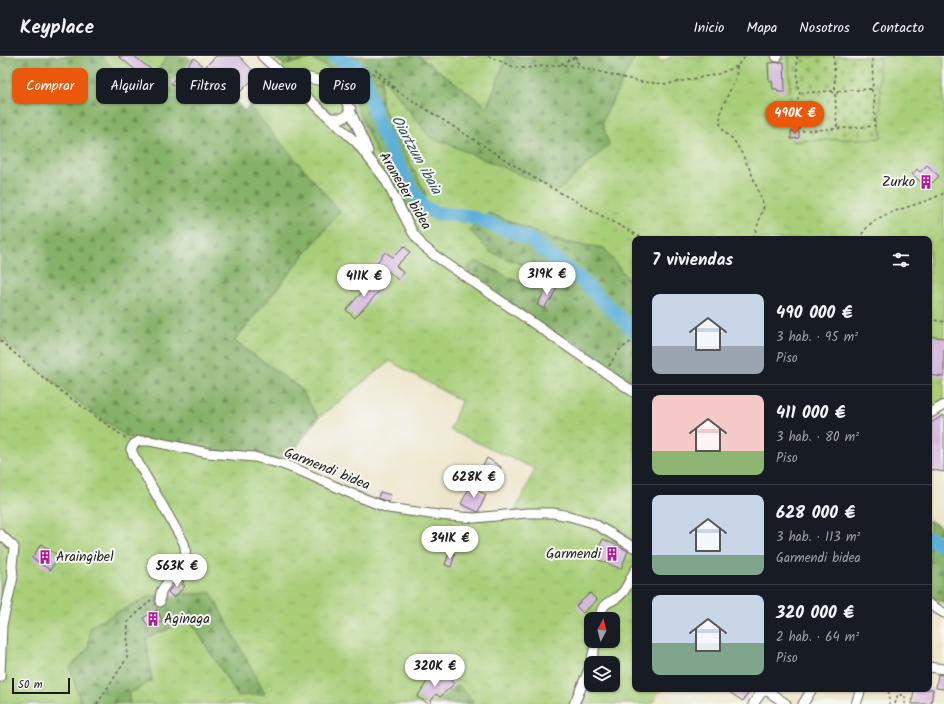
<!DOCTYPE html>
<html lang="es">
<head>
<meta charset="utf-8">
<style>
	body { margin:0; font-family:Kalam,sans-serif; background:#20242c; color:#f1f3f6; height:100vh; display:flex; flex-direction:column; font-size:15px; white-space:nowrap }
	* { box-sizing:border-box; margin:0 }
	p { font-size:13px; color:#9ea1a6 }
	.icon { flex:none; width:22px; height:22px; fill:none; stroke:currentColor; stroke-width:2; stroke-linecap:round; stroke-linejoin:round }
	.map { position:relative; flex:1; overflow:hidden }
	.side { position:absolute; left:632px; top:180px; width:300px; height:456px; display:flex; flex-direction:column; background:#171b24; border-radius:8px; box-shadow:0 1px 3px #0004 }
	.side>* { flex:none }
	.guide { position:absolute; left:12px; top:12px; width:380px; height:36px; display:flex; gap:8px }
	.needle { width:26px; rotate:7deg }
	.controls { position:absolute; left:584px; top:556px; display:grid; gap:8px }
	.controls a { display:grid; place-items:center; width:36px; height:36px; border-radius:8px; background:#171b24; box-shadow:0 1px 3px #0004; font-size:20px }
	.scale { position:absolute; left:12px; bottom:10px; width:58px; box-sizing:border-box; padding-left:4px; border:2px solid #1c1c1c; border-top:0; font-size:11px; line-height:14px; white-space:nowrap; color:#1c1c1c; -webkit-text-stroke:3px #f6f6f2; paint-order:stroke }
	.price { position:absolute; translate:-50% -34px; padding:0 9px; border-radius:14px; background:#fff; color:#222; font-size:13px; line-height:26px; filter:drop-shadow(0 1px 2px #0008) }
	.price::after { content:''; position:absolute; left:50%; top:24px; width:12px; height:9px; margin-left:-6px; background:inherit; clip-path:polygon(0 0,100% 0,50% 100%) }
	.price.current { background:#ea580c; color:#fff }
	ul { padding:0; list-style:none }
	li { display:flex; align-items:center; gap:12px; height:100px; padding:0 20px }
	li+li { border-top:1px solid #363941 }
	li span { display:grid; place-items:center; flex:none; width:112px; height:80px; border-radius:8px; color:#555 }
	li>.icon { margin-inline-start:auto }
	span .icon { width:48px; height:48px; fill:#fffc; stroke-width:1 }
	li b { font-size:17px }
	h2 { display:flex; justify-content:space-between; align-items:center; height:48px; padding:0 20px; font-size:17px }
	.pill { padding:0 14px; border-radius:8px; background:#171b24; box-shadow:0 1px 3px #0004; font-size:14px; line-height:36px }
	.pill.current { background:#ea580c; color:#fff }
	header { display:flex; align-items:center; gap:24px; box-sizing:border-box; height:56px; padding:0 20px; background:#171b24; border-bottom:1px solid #363941 }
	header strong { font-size:19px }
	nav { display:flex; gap:22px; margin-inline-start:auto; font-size:14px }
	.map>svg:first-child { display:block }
</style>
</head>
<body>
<header>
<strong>Keyplace</strong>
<nav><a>Inicio</a><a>Mapa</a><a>Nosotros</a><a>Contacto</a></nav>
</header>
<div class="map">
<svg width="944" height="648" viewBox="0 0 944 648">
	<defs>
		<pattern id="grass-tufts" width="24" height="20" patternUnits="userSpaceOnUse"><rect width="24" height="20" fill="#a9ce78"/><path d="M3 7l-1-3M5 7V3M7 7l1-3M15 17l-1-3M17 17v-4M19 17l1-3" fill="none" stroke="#91b067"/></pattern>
		<pattern id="forest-firs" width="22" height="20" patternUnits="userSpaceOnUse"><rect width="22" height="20" fill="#86b168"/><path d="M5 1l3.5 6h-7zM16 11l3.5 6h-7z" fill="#6d8f55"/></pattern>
		<pattern id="cemetery-stones" width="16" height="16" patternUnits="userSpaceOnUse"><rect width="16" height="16" fill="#a9ce78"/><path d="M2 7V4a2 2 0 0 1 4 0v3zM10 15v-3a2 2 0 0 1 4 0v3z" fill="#91b067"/></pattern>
	</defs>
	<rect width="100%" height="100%" fill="#f6f6f2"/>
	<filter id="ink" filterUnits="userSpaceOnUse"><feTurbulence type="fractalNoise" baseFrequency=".025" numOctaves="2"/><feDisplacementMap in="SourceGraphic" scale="8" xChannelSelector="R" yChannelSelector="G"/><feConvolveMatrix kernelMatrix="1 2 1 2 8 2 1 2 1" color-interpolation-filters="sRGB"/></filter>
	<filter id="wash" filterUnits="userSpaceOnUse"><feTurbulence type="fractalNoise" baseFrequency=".012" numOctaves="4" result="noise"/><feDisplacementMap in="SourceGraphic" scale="16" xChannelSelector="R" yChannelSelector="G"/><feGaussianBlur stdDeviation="0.9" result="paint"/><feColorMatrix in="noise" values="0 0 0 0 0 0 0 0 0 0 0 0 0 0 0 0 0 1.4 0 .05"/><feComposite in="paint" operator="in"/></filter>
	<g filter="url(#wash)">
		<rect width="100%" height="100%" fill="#eee6cb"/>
		<path fill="url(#grass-tufts)" stroke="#62754a" fill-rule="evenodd" d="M101,0H167L142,41Z
			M419,0H507L487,51Z
			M635,0H657L661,6L673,0H789L792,85L881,82L879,0H944V344L929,355V183H635V233L604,192L562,186L489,157L490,196L556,221L543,238L476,205L611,311L635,326V633H662L651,648H470L473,644L458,629L436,648H419L417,647L416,648H130L128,638L152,624L146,582L190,564L238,640L211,537L91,570L88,592L70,612L81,648H0V282L80,347L286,405L390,451L514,457L535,413L450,374L461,345L390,305L318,362L300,332L234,285L340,155L249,50L284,9L313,2L347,24L358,54L407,167L426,139L381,48L382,19L429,80L602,65ZM591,563H613V585H591ZM591,607H613V629H591Z"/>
		<path fill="url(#forest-firs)" stroke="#516642" d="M0,0H101L142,41L167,0H187L245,55L249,50L340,155L234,285L300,332L318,362L286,405L127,381L80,347L0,282Z
			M271,0H419L487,51L507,0H635L602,65L609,89L558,135L429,80L382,20L381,48L426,139L407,167L358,54L347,24L313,2L284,9Z
			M489,157L562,186L604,192L635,233V326L611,311L470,227L468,211L476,205L543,238L556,221L490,196L470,174Z
			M929,464L944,473V547L929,540Z
			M211,537L265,638L238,640L190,564L146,582L152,624L128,638L130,648H81L70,612L88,592L91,570L150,540Z
			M458,629L473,644L470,648H436Z"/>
		<path fill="url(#cemetery-stones)" stroke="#62754a" d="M789,0H879L881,82L792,85Z"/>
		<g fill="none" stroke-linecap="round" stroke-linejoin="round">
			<path stroke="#5cb0d8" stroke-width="14" d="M333,0L357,11L361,16L366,26L379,71L406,124L423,151L435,157L468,160L516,177L533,185L546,197L578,221L635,276
				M929,482L944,491"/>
		</g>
		<g id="blocks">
			<path fill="#d5b8de" d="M118,0H134L153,15L147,23Z
				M216,0H239L257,19L238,38L220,20L217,23L205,11Z
				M194,2L205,12L182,37L171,27Z
				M784,6L785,36H778L777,33H773L772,25H769L768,7Z
				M266,13L271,18L263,26L258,21Z
				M334,14L349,28L344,34L327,22Z
				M791,75H799V82L791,83Z
				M927,109L939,120L927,132L912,118L917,113L920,116Z
				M404,190L410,196L396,210L404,217L398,224L388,215L387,217L375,209L385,196L393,201Z
				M370,222L382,232L355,262L346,254L369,228L366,226Z
				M549,227L557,231L551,244H549L544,253L537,249Z
				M929,280L944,282V321L929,319Z
				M944,359V416L929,413V368Z
				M487,402L501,411L495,422L481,414Z
				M470,430L486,439L478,456L461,448Z
				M380,436L391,439L389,446L378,442Z
				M603,483L628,495L621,513L594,502Z
				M41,488L59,500L50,514L32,502Z
				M449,497L455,498L451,511L445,509Z
				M180,522L184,526L182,528L185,530L174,542L168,536Z
				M590,537L597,544L583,557L576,550Z
				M157,554L163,565L149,572L143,562Z
				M432,618L439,623L441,621L443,622L446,619L454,628L440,641L436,638L429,648L417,641Z
				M938,618L944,619V633L936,632Z
				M724,633H751L743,645Z
				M914,633H933L931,648H912Z"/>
		</g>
	</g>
	<g filter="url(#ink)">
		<use href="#blocks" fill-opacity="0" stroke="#666359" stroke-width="1"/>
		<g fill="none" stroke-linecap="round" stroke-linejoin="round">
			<defs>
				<path id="minor" d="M262,0L357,87L385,123L413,177L423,190L434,199L635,337
					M776,0L777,1
					M284,18L295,22H309L322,25L345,43L368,95
					M332,62H344L351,53
					M929,358L944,349
					M0,478L14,491L12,510L13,521L2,569L0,621
					M160,546C160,542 160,537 162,534C171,518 191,509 184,487L133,398L131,393L134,388L139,385H150L208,397L254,401L282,408L303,416L352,438L388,452L438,459L474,462L527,457H553L569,460L593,467L635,492
					M929,548L944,557
					M599,563C604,540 612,550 623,536C628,530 631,521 635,514
					M591,607L596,585
					M929,611L944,613
					M765,633L786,648
					M574,648L591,609
					M753,648L764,633
					M803,648L812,633
					M856,648L861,633"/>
			</defs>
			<use href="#minor" stroke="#666359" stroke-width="11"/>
			<path stroke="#666359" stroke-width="1.5" stroke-dasharray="3 3" stroke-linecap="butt" d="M488,0L514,11L524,12L557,9H571L642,26L667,28L718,18L737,10L746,0
				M575,0L580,11
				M797,0L798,32L800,37L798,41L799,74L800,75L875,70L874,39L871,33L873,28L872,0
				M834,0L835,32L832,35L835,38L837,37L838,35L835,32
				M561,8L575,1
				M737,10L736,21L721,54L720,67L724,76L733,83L740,94L751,116L764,150L753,183
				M375,13L395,32
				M372,17L399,36L539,125L644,183
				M838,35L871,33
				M800,37L832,35
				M835,38L837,72
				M858,183C863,177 868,169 874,165C895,152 922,149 944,137
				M929,263L944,266
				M0,285L51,328L127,383
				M609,310L619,294L635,283
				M876,633L889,636V648
				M97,648L127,602L128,566L152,543
				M895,648L898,638L905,640V648"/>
			<use href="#minor" stroke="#fff" stroke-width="9"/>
		</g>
	</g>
	<defs>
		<symbol id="building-bare" viewBox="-9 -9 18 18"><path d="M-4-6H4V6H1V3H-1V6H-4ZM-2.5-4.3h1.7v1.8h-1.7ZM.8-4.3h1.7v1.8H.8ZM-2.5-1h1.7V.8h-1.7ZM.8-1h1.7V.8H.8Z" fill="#b5179e" stroke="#f6f6f2" stroke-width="2.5" paint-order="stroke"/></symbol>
	</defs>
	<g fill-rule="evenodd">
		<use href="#building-bare" x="916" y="116" width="20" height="20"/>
		<use href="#building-bare" x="602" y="488" width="20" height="20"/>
		<use href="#building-bare" x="35" y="491" width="20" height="20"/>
		<use href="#building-bare" x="143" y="553" width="20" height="20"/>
	</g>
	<g text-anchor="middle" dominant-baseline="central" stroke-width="4" stroke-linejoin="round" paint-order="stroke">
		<g font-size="14" fill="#1c1c1c" stroke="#f6f6f2" text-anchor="end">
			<text x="915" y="126">Zurko</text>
			<text x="601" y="498">Garmendi</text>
			<text x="56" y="501" text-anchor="start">Araingibel</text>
			<text x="164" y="563" text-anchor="start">Aginaga</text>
		</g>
		<g font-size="14" fill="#1c1c1c" stroke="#f6f6f2">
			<text transform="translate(405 135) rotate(59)">Araneder bidea</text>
			<text transform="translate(327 413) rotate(22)">Garmendi bidea</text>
		</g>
		<g font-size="15" font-style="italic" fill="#365767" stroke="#f6f6f2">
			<text transform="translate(416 99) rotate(61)">Oiartzun ibaia</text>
		</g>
	</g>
</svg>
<div class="controls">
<a><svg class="needle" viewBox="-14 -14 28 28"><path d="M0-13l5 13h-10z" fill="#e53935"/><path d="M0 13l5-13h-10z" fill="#9ea1a6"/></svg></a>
<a><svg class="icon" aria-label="layers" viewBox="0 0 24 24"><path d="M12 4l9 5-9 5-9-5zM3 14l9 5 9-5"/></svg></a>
</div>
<div class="scale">50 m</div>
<b class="price current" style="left:795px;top:79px">490K €</b>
<b class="price" style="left:547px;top:240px">319K €</b>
<b class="price" style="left:364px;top:242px">411K €</b>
<b class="price" style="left:474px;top:443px">628K €</b>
<b class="price" style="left:450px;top:504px">341K €</b>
<b class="price" style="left:177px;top:532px">563K €</b>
<b class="price" style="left:435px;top:632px">320K €</b>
<div class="guide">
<a class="pill current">Comprar</a>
<a class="pill">Alquilar</a>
<a class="pill">Filtros</a>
<a class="pill">Nuevo</a>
<a class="pill">Piso</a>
</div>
<section class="side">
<h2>7 viviendas<svg class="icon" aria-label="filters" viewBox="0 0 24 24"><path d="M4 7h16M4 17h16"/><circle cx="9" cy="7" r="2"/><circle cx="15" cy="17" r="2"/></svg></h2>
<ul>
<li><span style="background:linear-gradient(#c9d6e8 65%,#9aa5b1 0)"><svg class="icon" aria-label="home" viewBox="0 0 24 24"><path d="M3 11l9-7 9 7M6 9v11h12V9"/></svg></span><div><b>490 000 €</b><p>3 hab. · 95 m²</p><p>Piso</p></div></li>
<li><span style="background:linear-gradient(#f6c9c9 70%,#8fb573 0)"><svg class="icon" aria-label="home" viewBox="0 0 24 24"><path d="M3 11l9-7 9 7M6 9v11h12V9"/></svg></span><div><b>411 000 €</b><p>3 hab. · 80 m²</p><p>Piso</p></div></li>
<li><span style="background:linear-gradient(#c9d6e8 75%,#7fa58c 0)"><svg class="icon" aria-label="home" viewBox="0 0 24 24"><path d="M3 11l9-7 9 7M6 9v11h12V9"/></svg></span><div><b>628 000 €</b><p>3 hab. · 113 m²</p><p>Garmendi bidea</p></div></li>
<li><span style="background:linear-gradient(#c9d6e8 60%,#7fa58c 0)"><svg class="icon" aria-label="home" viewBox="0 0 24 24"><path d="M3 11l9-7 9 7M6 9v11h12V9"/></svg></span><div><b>320 000 €</b><p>2 hab. · 64 m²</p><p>Piso</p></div></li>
</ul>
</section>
</div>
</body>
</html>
